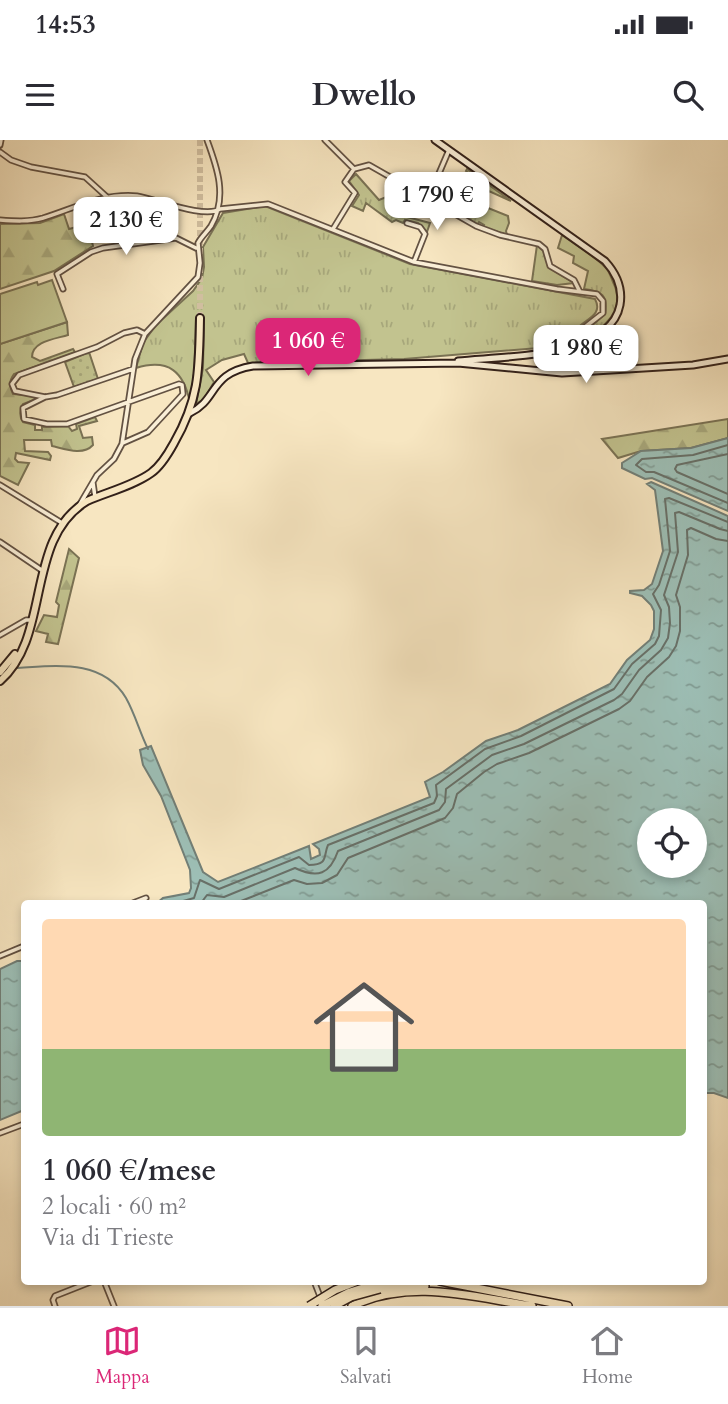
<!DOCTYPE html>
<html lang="it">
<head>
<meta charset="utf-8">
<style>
	body { margin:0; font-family:Cardo,serif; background:#f7f7f7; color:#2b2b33; height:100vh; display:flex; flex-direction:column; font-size:26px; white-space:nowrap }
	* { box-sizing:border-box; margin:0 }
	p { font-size:23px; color:#7c7c81 }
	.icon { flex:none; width:38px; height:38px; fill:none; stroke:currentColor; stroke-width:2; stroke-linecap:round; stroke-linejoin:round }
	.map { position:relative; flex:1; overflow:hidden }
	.details { position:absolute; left:21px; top:760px; width:686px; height:385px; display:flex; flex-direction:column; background:#fff; border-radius:7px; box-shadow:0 4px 10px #0003 }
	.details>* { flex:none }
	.tools { position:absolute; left:637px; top:668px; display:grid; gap:14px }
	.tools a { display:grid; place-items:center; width:70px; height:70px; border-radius:50%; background:#fff; box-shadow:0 4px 10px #0003; font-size:35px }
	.price { position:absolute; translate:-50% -60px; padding:0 16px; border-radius:14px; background:#fff; color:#222; font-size:23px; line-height:46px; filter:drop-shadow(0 2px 4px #0008) }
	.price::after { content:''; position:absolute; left:50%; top:42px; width:21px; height:16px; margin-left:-10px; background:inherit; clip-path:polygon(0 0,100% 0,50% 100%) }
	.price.on { background:#db2777; color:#fff }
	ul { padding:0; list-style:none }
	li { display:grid; align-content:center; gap:14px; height:371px; padding:0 21px }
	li+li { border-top:2px solid #e1e1e2 }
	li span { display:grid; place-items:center; height:217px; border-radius:7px; color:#555 }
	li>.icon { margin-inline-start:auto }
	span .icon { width:126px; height:126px; fill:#fffc; stroke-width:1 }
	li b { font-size:30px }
	.status { display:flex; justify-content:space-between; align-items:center; height:49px; padding:0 35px; background:#fff; direction:ltr }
	.status svg { height:19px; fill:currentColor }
	header { display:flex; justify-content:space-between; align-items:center; height:91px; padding:0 21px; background:#fff; font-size:32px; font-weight:700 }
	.dock { display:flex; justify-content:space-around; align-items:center; height:98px; border-top:2px solid #e1e1e2; background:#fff; font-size:19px; color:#7c7c81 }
	.dock a { display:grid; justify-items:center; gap:4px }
	.dock .on { color:#db2777 }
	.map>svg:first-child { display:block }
</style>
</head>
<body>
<div class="status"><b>14:53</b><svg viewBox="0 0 49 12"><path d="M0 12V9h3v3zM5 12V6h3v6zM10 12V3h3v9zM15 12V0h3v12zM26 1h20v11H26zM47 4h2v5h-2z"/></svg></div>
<header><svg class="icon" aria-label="menu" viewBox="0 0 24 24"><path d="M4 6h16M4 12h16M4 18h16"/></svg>Dwello<svg class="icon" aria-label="search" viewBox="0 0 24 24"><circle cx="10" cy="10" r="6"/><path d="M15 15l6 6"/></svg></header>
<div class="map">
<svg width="728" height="1166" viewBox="0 0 728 1166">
	<defs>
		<pattern id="grass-tufts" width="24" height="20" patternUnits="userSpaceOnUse" patternTransform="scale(1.75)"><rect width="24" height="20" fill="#c2c38f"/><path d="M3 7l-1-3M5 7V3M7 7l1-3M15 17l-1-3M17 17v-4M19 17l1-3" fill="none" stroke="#a7a77b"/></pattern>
		<pattern id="forest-firs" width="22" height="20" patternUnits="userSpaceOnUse" patternTransform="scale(1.75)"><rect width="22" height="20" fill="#c2c38f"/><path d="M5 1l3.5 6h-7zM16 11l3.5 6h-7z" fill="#a7a77b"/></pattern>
		<pattern id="park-dots" width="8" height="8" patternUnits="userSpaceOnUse" patternTransform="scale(1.75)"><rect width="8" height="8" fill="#c2c38f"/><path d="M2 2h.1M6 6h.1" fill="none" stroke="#a7a77b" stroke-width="1.8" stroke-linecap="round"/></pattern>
		<pattern id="water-ripples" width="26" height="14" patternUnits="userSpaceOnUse" patternTransform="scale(1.75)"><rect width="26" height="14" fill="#9dbfb6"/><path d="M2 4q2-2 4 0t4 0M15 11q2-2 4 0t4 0" fill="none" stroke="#819b93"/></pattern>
	</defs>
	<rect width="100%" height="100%" fill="#f7e6c1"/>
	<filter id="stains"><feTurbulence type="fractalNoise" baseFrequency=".00286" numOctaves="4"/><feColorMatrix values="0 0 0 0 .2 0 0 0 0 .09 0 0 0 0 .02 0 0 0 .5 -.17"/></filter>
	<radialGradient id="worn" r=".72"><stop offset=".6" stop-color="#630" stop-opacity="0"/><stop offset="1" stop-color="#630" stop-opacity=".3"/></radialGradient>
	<path fill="url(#grass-tufts)" stroke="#7a7254" stroke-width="2" d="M467,29L511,61L489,51L483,66L508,76L509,83L506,91L507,95L483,87L484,85L479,82L477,85L464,77L468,69L470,59L457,54L460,40L473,44V37L466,31Z
		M356,34L379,60L389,56L399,46L413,56L407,77L430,83L427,92L418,83L405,80L403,83L396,80L392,82L366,63L363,71L352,66L359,55L349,41Z
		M265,66L410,124L595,159C604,176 584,179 576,190C574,194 573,198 572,202L551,207L404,219L248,223L244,214L222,220L206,230L214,242L204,259L196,264L203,228L204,178H196L194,241L190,263C184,232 169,218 136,228L143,203L156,185L193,151L202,138L204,127L203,107L223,73Z
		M562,95C576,105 594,115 606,128C609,131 611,137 613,142C627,170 604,189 581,200V195L605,174C608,155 602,151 584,149L588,131L573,123L574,116L558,108Z"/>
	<path fill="url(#forest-firs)" stroke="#7a7254" stroke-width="2" d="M64,74L69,89L88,84L93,106L54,131L0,149V84L40,83Z
		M537,105L544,111L550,128L574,143L557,145L532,141Z
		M67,182L68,195C55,199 32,201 32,217L40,221L73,209L75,212L14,234C9,241 9,246 13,254L37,256L39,258L23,264C19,271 19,276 23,282L35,285V290H42V287L68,286L72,291L77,289L76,284L95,277L97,281L79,286L83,298L92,297L93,305C83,316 65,309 52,306L51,300H24L25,311L48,312L51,316L50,320L16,313L15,319L18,322L29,323L18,345L0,336V204Z
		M728,279V298L691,308L641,311L618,318L602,299Z
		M69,409L79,418L58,504L46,502L48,494L36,491L44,475L57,477L59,465L56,462Z"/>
	<path fill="url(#park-dots)" stroke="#7a7254" stroke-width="2" d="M89,212L98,239L74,247L65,222Z"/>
	<path fill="#c2c38f" stroke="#7a7254" stroke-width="2" d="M52,140L67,182L0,204V154L37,142L38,145Z"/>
	<path fill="url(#water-ripples)" stroke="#727f77" stroke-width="2" fill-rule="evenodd" d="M728,298V371L652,338L645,339L622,328V323L641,311L691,308Z
		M651,342L728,376V958L714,953H704V763H157L163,758L189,753L191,748L190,730L161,656L143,625L140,610L151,606L203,732L218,742L309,706L311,719L320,715L319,709L313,704L430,657L425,642L443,632L486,601L518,590L610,544L627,520L650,500L654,489V471L651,465L642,456L630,453V451L644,450L652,444L663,411L655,350L647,344ZM649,681H695V726H649Z
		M17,821H24V970L0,980V829Z"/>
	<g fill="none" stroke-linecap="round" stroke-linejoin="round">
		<path stroke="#687068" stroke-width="2" d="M728,305L693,315L642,319L636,325L646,332H654L728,363
			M728,314L677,325L675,329L677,332L728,354
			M176,763L194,758L200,740L219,749L299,717L309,725C329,725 323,716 328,705L434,663L437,656L436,645L485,609L521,596L614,549L632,524L655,504L659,496L661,470L653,454L659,445L670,411L665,359L669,358L728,382
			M201,763L207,755L224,757L295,728C318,739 330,734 338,711L439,670L445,662L446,649L492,615L524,604L614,560L622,554L639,530L661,510L668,498L670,483L669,467L664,455L678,412L675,373L679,372L720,389L728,391
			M236,763L294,740L307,744L322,743L337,735L348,718L445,678L453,668L457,654L484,632L497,624L529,613L619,569L630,561L647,537L669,517L676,506L680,491V467L676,455L688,415L687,390L691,388L716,399L728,401"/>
		<path stroke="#727f77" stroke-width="2" d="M15,528C55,526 102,518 126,558C135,574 140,593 148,609"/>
		<path stroke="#d0be9f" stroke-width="6" stroke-dasharray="6 3" stroke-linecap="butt" d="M200,114V0
			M200,178V128"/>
		<defs>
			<path id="street" d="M325,0L354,29
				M0,5L1,0
				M0,12L11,20L31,27L85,37L107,57
				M428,59L449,10
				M0,80C14,81 29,82 43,78C75,68 102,53 137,56C156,59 205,79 220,69L268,64L414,122L557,149L597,154L603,161V173L580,191L578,203
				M407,83L420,87L425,94L414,122
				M333,89L355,53L345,42L354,29L369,25L476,86L500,95L539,104L545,109L550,126L574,140L580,152
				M63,149L57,134L91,112L103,108L176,98L196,108
				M133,229L57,255L45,257L15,251L12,244L19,235L97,207L124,193L137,190L145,194
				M45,257L23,268L24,279L47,284H67L179,244L182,245L183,254L148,292L123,303
				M93,343L95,357
				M0,345L62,383
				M80,364L97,335L114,319L122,304L135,219L145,194L198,137L200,123L198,103C201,97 207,92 211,86C228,57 217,27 207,0
				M0,402L43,431
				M0,495L26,480H31
				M133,763L146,758
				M0,816L24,806
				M0,993L24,984
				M104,1141L114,1166
				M314,1141L321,1159
				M55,1166L53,1160L55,1156L93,1141"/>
			<path id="secondary" d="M435,0L605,121C616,133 623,148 620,165C610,219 501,216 458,221
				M190,273C218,260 209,233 253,226L458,223L562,233L693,225L728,219"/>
			<path id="primary" d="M0,532L15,514
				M0,541C52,496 24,399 87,361C107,352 133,346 151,333C161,326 168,314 174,303C200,258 199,228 200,178"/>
			<path id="highway" d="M440,1141L568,1166
				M379,1143L392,1141
				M380,1149L425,1146
				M352,1166C411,1138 471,1157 532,1166"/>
		</defs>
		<use href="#street" stroke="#635243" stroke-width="7"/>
		<use href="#secondary" stroke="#322019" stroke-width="9"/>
		<use href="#primary" stroke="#322019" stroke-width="10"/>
		<use href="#highway" stroke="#322019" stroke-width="10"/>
		<use href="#street" stroke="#faefd7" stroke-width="3.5"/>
		<use href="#secondary" stroke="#faefd7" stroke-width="5"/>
		<use href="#primary" stroke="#f7e6c1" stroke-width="6"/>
		<use href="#highway" stroke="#f7e6c1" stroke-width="7"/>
		<defs>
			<path id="highway-bridge" d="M309,1166L335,1150L358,1141
				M322,1166L350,1152L379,1143
				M334,1166L351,1157L380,1149"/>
		</defs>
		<use href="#highway-bridge" stroke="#322019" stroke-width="10" stroke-linecap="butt"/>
		<use href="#highway-bridge" stroke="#f7e6c1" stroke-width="7"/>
	</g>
	<rect width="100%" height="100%" filter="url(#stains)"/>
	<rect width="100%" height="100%" fill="url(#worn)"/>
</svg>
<div class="tools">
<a><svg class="icon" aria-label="locate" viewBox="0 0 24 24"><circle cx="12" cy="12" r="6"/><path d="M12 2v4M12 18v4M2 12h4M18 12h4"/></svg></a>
</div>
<b class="price" style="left:437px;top:92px">1 790 €</b>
<b class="price" style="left:126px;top:117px">2 130 €</b>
<b class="price on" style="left:308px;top:238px">1 060 €</b>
<b class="price" style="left:586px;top:245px">1 980 €</b>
<section class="details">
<ul>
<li><span style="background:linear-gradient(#ffd9b3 60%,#8fb573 0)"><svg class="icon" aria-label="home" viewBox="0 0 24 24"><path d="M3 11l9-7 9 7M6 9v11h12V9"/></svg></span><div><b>1 060 €/mese</b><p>2 locali · 60 m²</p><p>Via di Trieste</p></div></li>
</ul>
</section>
</div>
<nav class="dock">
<a class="on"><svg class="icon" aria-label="map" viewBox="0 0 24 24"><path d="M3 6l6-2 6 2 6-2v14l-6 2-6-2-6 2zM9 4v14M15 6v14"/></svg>Mappa</a>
<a><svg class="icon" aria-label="saved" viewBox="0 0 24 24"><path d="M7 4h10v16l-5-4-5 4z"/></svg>Salvati</a>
<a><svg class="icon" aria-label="home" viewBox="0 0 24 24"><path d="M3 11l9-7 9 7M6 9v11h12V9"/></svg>Home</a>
</nav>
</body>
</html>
